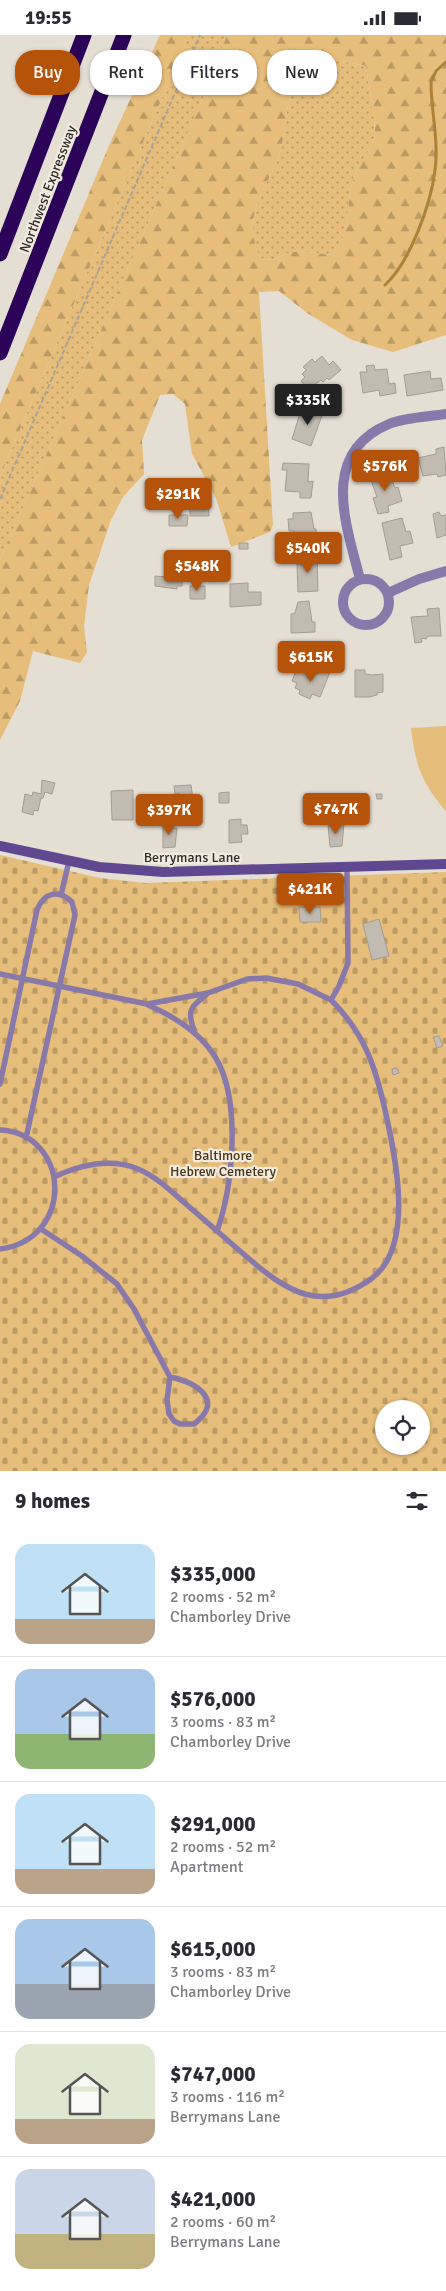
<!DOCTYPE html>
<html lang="en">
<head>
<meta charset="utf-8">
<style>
	body { margin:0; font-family:Signika,sans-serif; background:#f7f7f7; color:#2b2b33; height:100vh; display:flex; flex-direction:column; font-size:19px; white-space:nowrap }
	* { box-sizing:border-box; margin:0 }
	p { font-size:16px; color:#7c7c81 }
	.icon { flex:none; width:28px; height:28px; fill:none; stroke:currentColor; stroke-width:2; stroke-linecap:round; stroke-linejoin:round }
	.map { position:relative; height:1436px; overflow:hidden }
	.sheet { display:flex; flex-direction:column; background:#fff; flex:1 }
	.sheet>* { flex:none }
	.guide { position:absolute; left:15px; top:15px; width:416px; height:45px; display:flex; gap:10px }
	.tools { position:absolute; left:375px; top:1365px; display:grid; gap:10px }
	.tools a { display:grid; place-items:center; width:55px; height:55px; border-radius:50%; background:#fff; box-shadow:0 1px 4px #0004; font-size:25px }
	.price { position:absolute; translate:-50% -42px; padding:0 11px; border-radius:5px; background:#b45309; color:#fff; font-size:16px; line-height:32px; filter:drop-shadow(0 1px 2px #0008) }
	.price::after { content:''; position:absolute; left:50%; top:30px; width:15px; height:11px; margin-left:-8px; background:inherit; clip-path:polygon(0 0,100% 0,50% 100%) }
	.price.active { background:#222; color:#fff }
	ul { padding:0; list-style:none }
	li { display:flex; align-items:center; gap:15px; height:125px; padding:0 15px }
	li+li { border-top:1px solid #e1e1e2 }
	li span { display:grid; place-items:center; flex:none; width:140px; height:100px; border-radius:15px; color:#555 }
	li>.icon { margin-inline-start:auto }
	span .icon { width:60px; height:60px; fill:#fffc; stroke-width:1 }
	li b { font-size:21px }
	h2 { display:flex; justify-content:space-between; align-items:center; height:60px; padding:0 15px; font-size:21px }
	.chip { padding:0 18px; border-radius:20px; background:#fff; box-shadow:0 1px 4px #0004; font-size:18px; line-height:45px }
	.chip.active { background:#b45309; color:#fff }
	.status { display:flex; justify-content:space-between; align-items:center; height:35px; padding:0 25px; background:#fff; direction:ltr }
	.status svg { height:14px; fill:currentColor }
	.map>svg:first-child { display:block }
</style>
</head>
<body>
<div class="status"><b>19:55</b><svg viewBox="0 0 49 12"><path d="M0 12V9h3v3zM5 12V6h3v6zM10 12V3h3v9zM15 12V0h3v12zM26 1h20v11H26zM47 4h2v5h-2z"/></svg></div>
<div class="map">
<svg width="446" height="1436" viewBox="0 0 446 1436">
	<defs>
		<pattern id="grass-dots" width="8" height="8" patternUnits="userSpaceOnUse" patternTransform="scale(1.25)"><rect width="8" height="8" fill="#e6bd7a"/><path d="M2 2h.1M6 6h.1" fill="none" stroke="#bb9a64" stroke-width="1.8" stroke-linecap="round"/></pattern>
		<pattern id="forest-firs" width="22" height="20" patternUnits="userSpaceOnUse" patternTransform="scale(1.25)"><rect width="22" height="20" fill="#e6bd7a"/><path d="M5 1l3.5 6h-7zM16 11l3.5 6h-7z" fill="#bb9a64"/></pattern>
		<pattern id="cemetery-stones" width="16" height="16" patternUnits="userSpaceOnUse" patternTransform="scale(1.25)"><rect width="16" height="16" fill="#e6bd7a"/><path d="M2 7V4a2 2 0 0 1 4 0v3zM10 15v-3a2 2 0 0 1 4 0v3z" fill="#bb9a64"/></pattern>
	</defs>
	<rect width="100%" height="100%" fill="#e5ded3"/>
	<path fill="url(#grass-dots)" d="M189,0H227L203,63L0,525V441Z
		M329,26H342L366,31C369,52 374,75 375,96C375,113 358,128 353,145C345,171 352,199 332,220C320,219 305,216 293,217C280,219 273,229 259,222C254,207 251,198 254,181C258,157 275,138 281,114C286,95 287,54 298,39C305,29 318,28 329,26Z"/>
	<path fill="url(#forest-firs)" fill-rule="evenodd" d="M160,0H189L0,441V369L111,106Z
		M227,0H446V300L393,317L352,305L307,278L279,256L259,257L273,490L270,497L231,512L216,463L192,419L185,369L173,359L160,360L142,405L144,439L123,462L111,485L89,550L84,591L87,617L80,628L33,616L20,666L0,705V525L203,63ZM329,26H342L366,31C369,52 374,74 375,96C375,113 358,128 353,145C345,171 352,199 332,220C320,219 305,215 293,217C280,219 273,229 259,222C254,207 251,197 254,181C258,157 275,138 281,114C286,95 287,54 298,39C305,29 318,28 329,26Z"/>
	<path fill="url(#cemetery-stones)" fill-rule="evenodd" d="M0,820L100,843L145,848L446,837V1436H0ZM384,1374H421V1411H384Z"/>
	<path fill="#e6bd7a" d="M446,691V776C422,749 415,729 411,693Z"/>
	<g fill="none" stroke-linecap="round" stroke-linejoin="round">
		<path stroke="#ac8236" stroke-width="3" d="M385,250C410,227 431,169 435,135C439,106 431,76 431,47L436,36L446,27"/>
	</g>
	<path fill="#c2bbb1" stroke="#a49d93" d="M322,321L329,330L333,326L341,335L329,345L327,343L323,347L321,345L308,354L301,346L305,342L302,339L306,335L303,332L312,324L315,327Z
		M374,330L375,335L387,334L389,349L395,348L396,358L380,361L379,355L363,358L360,337H367L366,331Z
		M430,336L431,344L441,343L443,355L407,361L404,340Z
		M312,370L324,375L311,411L292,404L300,378L308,381Z
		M444,412L446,440L438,442L437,439L423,441L418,423L436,419V414Z
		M283,428L309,429L308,447L313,446L311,463H300V457L285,456L287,435H282Z
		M383,434L384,439L389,438L395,453L398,452L402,466L388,471L389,477L378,479L373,463L377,462L372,448V437Z
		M173,451H185L186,464H174Z
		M196,461H208L209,481H190V468H196Z
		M311,477L314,494H316L317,504L294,506V496H289L288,484H293V478Z
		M439,477L441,481L446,480V500L437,503L433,479Z
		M169,480H188L187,491H169Z
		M402,483L406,497L410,496L413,508L400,511L402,522L390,525L382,488Z
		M239,508H248V514H239Z
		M305,518H317L318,556L298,557L297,529H305Z
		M167,525H176L175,539L182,540V551H177V554L155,551V541L166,542Z
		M248,548V557H261V570L230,572V549Z
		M190,551H205V564H190Z
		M309,566L312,587H315V597L291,598V579L295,578L298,567Z
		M439,573L441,601H428L426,604L421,603L422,607L415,608L411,582L428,581L427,574Z
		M320,633L330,637L320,662L312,659L310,664L299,659L300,655L295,653L297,648L292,646L296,636L307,638L308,636L318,639Z
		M355,635H365V639L372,640L383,639V657L377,658V660L369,662H355Z
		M42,745L55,748L52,759L45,757L43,763H41L38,776L34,775L33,780L22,777L25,759L32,761L33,757L41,759Z
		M191,750L193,764L180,765L179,758L175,759L174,751Z
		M133,755V785H112L111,756Z
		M229,757V768H219V758Z
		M376,759H382V764H377Z
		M345,767L357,769L358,781L341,782V769Z
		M241,784V790H247L248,799H241L242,807L229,808V785Z
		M163,786H169V793H177L175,812L163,813Z
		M340,788H344L342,811L330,812L328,791L340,790Z
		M299,872H320L321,887H300Z
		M379,884L389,921L372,925L363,889Z
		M439,1001L443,1011L437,1013L433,1002Z
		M397,1033L399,1038L393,1040L392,1034Z"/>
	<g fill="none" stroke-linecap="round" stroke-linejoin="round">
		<path stroke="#a9a49b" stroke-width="2" stroke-dasharray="5 2.5" stroke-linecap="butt" d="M0,464L200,0"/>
		<path stroke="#877aab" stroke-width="5.5" d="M61,860L69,826
			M0,939L147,969L208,958L247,944L266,943L298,949L331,965
			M148,970C216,1000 234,1037 232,1109C231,1139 227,1168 217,1196
			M194,995C187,976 190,972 206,960
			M0,1049L37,875C44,857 59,854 72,867L75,880L26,1103
			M0,1095C70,1098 76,1204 0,1214
			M54,1142C80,1130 111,1123 138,1134C157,1142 172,1157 187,1170C207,1187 227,1205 247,1222C287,1257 322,1279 371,1244C416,1211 395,1120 385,1075C375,1030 364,998 331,965L339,951L348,928L347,832
			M41,1194L82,1221L117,1249L134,1274L170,1342L167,1365L169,1379L174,1386L180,1389H194C226,1365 195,1347 170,1342"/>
		<path stroke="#877aab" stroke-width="10" d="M343 567a23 23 0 1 1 46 0a23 23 0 1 1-46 0Z
			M360,544C346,489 319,418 389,389C406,382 428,382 446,379
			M388,558L419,544L446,536"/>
		<path stroke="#5f488f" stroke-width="10" d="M0,811L99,832L163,837L446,829"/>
		<path stroke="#2b0358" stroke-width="15" d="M0,219L84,0
			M0,318L124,0"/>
	</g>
	<g text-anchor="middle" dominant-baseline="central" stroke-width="4.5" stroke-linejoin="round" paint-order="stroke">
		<g font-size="14" fill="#302d29" stroke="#f2ebe0">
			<text transform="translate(48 154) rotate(-69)">Northwest Expressway</text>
			<text x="192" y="822">Berrymans Lane</text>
		</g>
		<g font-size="14" fill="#4a3717" stroke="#f2ebe0">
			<text x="223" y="1120">Baltimore<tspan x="223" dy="16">Hebrew Cemetery</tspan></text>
		</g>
	</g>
</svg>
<div class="tools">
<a><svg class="icon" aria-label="locate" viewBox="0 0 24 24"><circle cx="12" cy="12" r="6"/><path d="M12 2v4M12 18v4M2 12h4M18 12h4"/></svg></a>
</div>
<b class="price active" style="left:308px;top:391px">$335K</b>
<b class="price" style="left:385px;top:457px">$576K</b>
<b class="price" style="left:178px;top:485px">$291K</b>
<b class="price" style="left:308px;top:539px">$540K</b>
<b class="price" style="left:197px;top:557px">$548K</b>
<b class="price" style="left:311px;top:648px">$615K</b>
<b class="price" style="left:336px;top:800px">$747K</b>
<b class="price" style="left:169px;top:801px">$397K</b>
<b class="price" style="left:310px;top:880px">$421K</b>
<div class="guide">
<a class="chip active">Buy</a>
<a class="chip">Rent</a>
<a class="chip">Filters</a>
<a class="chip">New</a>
</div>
</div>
<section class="sheet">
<h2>9 homes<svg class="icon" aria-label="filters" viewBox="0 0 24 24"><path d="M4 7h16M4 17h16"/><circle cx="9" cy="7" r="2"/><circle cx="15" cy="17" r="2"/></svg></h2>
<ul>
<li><span style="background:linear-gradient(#bfe0f5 75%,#b9a48a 0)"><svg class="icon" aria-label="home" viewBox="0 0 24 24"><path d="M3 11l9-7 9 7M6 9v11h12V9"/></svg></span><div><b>$335,000</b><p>2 rooms · 52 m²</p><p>Chamborley Drive</p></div></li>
<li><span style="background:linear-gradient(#a9c7e8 65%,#8fb573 0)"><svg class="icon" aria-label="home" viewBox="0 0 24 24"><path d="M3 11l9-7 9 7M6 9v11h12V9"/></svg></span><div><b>$576,000</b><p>3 rooms · 83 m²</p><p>Chamborley Drive</p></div></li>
<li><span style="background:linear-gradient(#bfe0f5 75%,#b9a48a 0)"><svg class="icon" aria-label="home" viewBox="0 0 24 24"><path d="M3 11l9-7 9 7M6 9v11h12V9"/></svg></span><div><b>$291,000</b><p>2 rooms · 52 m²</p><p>Apartment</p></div></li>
<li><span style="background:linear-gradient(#a9c7e8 65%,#9aa5b1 0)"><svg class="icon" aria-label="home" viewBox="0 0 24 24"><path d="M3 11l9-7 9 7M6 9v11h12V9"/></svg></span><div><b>$615,000</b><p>3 rooms · 83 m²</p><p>Chamborley Drive</p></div></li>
<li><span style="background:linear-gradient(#dfe7d0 75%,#b9a48a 0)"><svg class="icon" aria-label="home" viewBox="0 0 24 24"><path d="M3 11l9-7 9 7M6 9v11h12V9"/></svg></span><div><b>$747,000</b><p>3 rooms · 116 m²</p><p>Berrymans Lane</p></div></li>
<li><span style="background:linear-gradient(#c9d6e8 65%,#c2b280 0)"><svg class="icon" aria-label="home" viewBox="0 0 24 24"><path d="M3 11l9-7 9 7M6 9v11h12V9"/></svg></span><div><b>$421,000</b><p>2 rooms · 60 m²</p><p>Berrymans Lane</p></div></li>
</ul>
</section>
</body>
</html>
